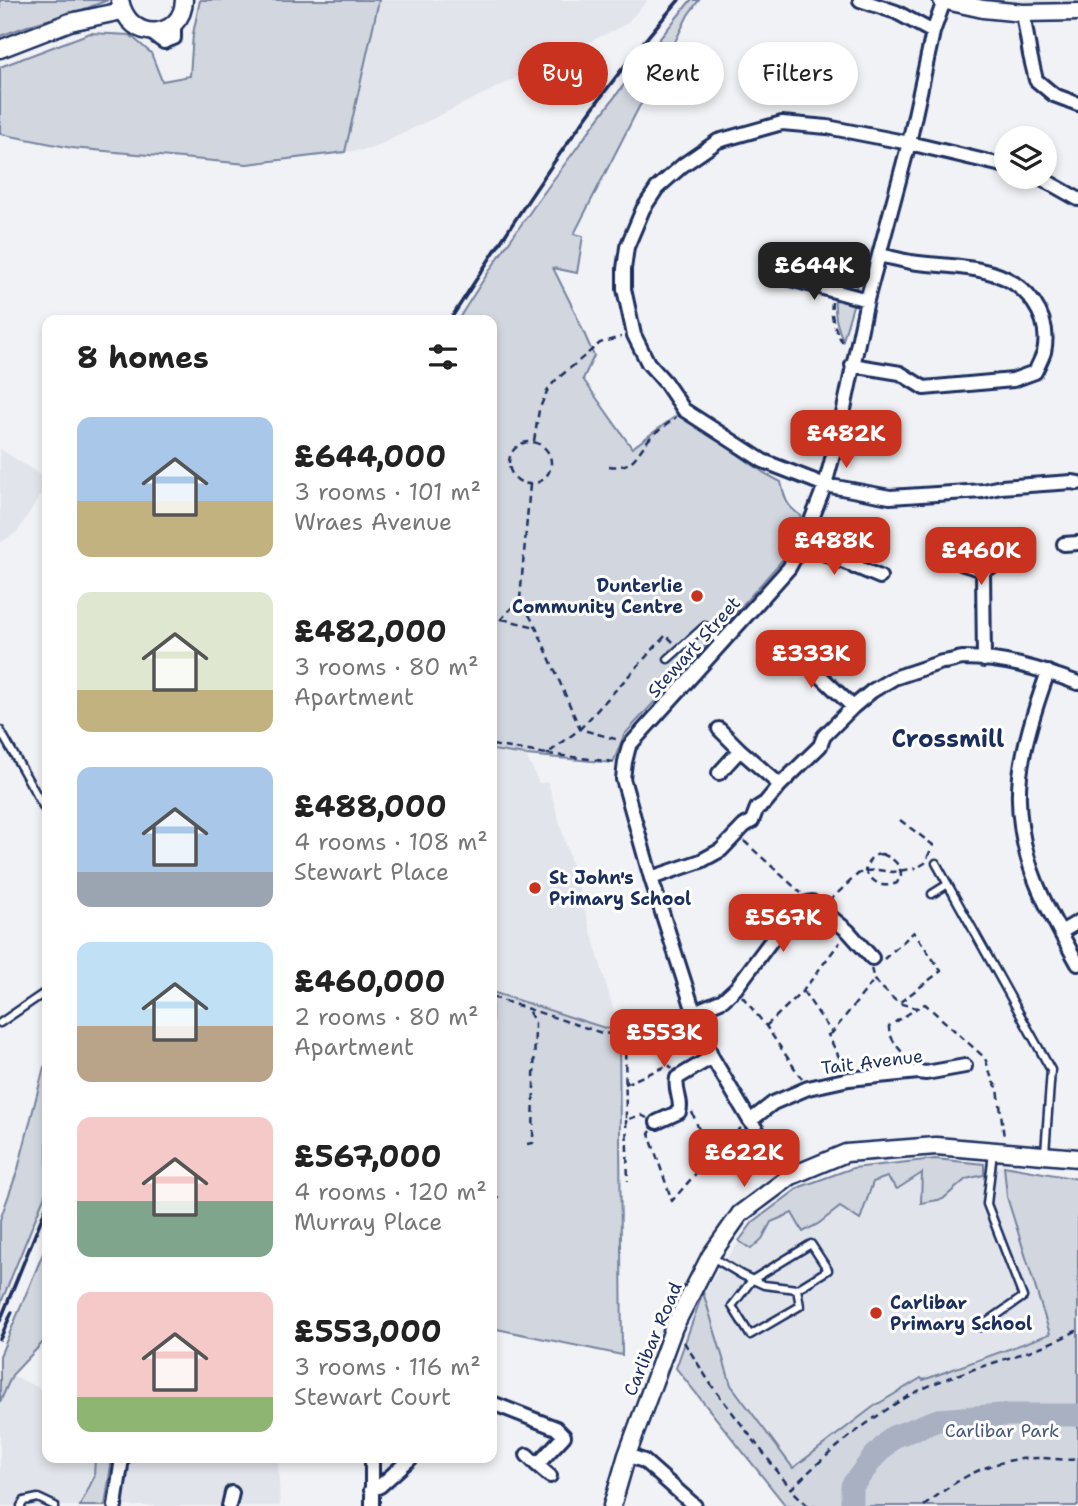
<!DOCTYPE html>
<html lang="en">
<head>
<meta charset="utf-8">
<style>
	body { margin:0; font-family:"Shantell Sans",sans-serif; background:#f2f2f2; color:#222; height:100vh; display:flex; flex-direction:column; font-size:26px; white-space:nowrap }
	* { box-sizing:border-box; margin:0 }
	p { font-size:23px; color:#767676 }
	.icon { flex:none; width:38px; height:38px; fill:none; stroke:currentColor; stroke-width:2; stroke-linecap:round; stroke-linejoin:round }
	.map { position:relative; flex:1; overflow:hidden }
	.sheet { position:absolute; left:42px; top:315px; width:455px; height:1148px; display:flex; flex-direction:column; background:#fff; border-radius:14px; box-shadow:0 4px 10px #0003 }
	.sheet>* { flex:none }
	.hud { position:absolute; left:518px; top:42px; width:455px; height:63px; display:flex; gap:14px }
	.controls { position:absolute; left:994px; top:126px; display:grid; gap:14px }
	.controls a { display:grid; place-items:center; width:63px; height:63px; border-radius:50%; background:#fff; box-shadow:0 4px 10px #0003; font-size:35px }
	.price { position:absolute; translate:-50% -60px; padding:0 16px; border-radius:14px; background:#c8321e; color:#fff; font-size:23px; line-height:46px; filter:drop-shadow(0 2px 4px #0008) }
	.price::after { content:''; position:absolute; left:50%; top:42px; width:21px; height:16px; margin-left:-10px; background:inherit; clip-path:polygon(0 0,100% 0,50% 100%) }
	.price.selected { background:#222; color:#fff }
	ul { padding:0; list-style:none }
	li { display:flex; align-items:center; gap:21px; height:175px; padding:0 35px }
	li span { display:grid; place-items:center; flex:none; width:196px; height:140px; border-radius:14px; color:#555 }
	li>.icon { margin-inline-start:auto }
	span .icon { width:84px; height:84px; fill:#fffc; stroke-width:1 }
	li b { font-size:30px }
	h2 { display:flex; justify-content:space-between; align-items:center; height:84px; padding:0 35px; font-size:30px }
	.chip { padding:0 24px; border-radius:32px; background:#fff; box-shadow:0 4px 10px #0003; font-size:24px; line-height:63px }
	.chip.selected { background:#c8321e; color:#fff }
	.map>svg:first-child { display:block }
</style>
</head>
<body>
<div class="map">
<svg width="1078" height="1506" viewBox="0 0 1078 1506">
	<rect width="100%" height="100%" fill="#f1f2f5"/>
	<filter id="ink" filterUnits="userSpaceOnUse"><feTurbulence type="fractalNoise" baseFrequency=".0143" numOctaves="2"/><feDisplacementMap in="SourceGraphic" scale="14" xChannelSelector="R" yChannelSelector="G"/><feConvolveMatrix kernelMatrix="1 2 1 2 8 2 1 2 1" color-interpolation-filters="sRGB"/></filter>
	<g filter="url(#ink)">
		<path fill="#e1e4ea" d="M379,0H648L626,24L371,149L345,152Z
			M942,0H1078V12Z
			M0,449L47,479V484L18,531L0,543Z
			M492,750L526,755L539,783L548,782L619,1029L605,1028L492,992Z
			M935,1159L1004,1166L1007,1197L1050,1334L923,1380L873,1407L793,1468L731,1385L703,1292L753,1222L800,1187L853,1168Z
			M12,1375L47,1392V1458H278L280,1506H0V1402Z"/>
		<path fill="#d2d6df" stroke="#76829e" stroke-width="2" d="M0,0H108L82,10L33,24L0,36Z
			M200,0H379L345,152L247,164L72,148L0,134V67L90,33L130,35L151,53L162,81L190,76L193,34Z
			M691,0H699L688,15L655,83L639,107L574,234L583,236L577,273L553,268L574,310L594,356L583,379L632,448L680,413L764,473L781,482C785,499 786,506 801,516L785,557L724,626L624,735L613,763L526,755L492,750V320H458C493,262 533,207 573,153C611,101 650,50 691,0Z
			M864,255L855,292L837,287C843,274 851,263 864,255Z
			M835,296L854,302L843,340C836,324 834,313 835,296Z
			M492,992L605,1028L619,1029L622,1355L492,1328Z
			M47,1064V1190L0,1305V1220L18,1169L44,1067Z
			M935,1159L984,1164V1175L966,1179L943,1199L921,1203L922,1173L897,1189L887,1177L873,1182L860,1220L840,1207L818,1224L803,1232L792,1213L771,1222L762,1239L751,1249L739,1241L753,1222L800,1187L853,1168Z
			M1004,1166L1078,1179V1506H786L676,1368L703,1292L731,1385L793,1468L873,1407L921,1378L923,1380L1050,1334L1007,1197Z
			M47,1244V1338L12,1375L0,1402V1356Z
			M95,1458H112L105,1506H80L94,1477Z"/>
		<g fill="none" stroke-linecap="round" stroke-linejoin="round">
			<path stroke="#a8b0c2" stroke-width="23" d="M852,1506V1486L873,1458L893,1437L938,1420L1000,1415H1078"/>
			<defs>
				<path id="service" d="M668,659L705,626L720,643
					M0,730L47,813
					M936,863L1051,1070L1045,1153
					M932,894L948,884
					M0,1023L47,991
					M712,1257L742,1275L764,1285L797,1289L828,1270L811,1244L752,1280L732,1306L750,1335L800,1306L797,1289
					M980,1327L1023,1297L987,1204L993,1152
					M21,1506L24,1501L38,1498L55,1506"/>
				<path id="minor" d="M860,0L896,12L933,32
					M1023,13L1030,55L1036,80L1054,95L1078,104
					M150,32L164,42L174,38V24
					M1006,166L909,143L827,127L782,123L718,141L683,165L657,188L643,209L627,247L624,269V289L634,335L648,363L665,382L684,410L763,461L825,485L890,497L983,491L1001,487L1072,482L1078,483
					M1039,177L1078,199
					M769,273L867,300
					M852,365L900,373L924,388L1013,380L1035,372C1038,366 1042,358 1044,352C1052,316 1026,283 992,273C965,265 938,266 911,262C900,260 889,257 879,255
					M802,544L880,577
					M1064,544L1078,543
					M963,564L983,570L997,564
					M854,567L865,546
					M983,570L984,660
					M792,649L853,707
					M814,669L836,647
					M1048,672C1036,705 1024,741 1020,776C1016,810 1023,850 1036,882C1047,910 1063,937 1078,964
					M719,729L740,750L780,785
					M719,773L740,750
					M651,878L701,861L721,850L744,826L752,821L757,808L765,803L780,785L820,746L824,736L853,707L872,691L894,678L942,662C950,662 955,659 963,658C1004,658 1040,669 1078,683
					M1061,932L1078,922
					M694,1012L723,1000L736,988L794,910L803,904L812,902L848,931L872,958
					M750,1121L773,1103L808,1088L849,1079L918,1072L926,1073L965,1066
					M657,1122L679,1112C683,1101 674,1091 677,1078L712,1057
					M791,1176L750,1121L712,1057L694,1012L651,878L623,779L625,762L629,746L789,568L802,544L825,485L839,433L867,300L909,143L933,32L944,1
					M492,1403L556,1428L564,1436L537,1465L550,1476
					M527,1455L537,1465
					M627,1455L644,1461L695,1506
					M372,1458V1506
					M371,1490L380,1486L411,1458
					M115,1506L122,1458
					M229,1506L232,1493"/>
				<path id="tertiary" d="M120,0C129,45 183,39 184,0
					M942,0L983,9L1023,13L1078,12
					M0,49L70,22L122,11
					M612,1506L627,1455L674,1327L711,1255L740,1214L791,1176L846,1153L936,1146L1078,1158"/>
			</defs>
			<use href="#service" stroke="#1b2f5e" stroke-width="11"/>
			<use href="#minor" stroke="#1b2f5e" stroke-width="18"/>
			<use href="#tertiary" stroke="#1b2f5e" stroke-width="21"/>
			<path stroke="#1b2f5e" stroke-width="2.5" stroke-dasharray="7 5" stroke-linecap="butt" d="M838,279C846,266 855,258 869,251
				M832,302C830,318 836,332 844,345
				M534,441L539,410L548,389L556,380L600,343L621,337
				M509 463a21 21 0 1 1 42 0a21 21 0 1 1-42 0Z
				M609,466C636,470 637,450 653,435C661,429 669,423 676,417
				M530,485L520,599L536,627L580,729L619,740
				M502,619L536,627
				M492,629L520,599
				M492,745L547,754L580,729L666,635L673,642
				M547,754L614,762
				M900,820L933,845L925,863L920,866
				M744,841L801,893
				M882,854C892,858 900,863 901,875L897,883C882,889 874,883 865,871C869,860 870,855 882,854Z
				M829,901L858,874L865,871L878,870L893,872L916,868
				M884,959L914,932L941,971L899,1003
				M871,968L874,980L898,1003L917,1008L925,1004L985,1058L993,1082L998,1088L1004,1138
				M803,991L832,1033L874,980
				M742,996L766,1026L802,1079
				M492,997L605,1034L625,1031
				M766,1026L803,991L840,942
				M832,1033L828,1035L845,1069
				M909,1061C902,1051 888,1039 889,1026L916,1009
				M625,1084L669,1065L672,1069
				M692,1112L710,1157
				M647,1118L641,1115L626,1120L625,1031L684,1015
				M626,1120L628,1181
				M651,1131L649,1134L672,1201L710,1157L741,1128
				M527,1144L533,1143L535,1023L527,1008
				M492,1199L499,1198
				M684,1342L712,1386L791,1489
				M808,1506L791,1489C825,1455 875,1413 918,1391C969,1366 1028,1357 1078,1330
				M924,1506C959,1477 992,1458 1039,1458C1052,1458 1065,1461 1078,1459"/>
			<use href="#service" stroke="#fff" stroke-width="6"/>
			<use href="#minor" stroke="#fff" stroke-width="12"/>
			<use href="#tertiary" stroke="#fff" stroke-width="16"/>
			<path stroke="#1b2f5e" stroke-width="3.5" d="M450,320C521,210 592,99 679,0
				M0,1321L47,1205
				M0,1339L12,1312"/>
		</g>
	</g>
	<g fill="#c8321e" stroke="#fff" stroke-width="2.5">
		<circle cx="697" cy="596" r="7"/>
		<circle cx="535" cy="888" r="7"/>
		<circle cx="876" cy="1313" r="7"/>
	</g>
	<g text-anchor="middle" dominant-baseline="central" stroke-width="6" stroke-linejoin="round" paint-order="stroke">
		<g font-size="18" font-weight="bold" fill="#1b2f5e" stroke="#fff" text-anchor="start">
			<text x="683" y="586" text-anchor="end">Dunterlie<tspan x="683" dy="21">Community Centre</tspan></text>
			<text x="549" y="878">St John's<tspan x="549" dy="21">Primary School</tspan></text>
			<text x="890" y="1303">Carlibar<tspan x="890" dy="21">Primary School</tspan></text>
		</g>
		<g font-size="18" fill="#1b2f5e" stroke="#fff">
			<text transform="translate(694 647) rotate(-48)">Stewart Street</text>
			<text transform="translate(872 1062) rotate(-7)">Tait Avenue</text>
			<text transform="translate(653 1339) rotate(-67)">Carlibar Road</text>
		</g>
		<g font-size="18" fill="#49597e" stroke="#fff">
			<text x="1002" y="1431">Carlibar Park</text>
		</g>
		<g font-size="24" font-weight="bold" fill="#1b2f5e" stroke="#fff">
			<text x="948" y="739">Crossmill</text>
		</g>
	</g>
</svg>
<div class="controls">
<a><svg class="icon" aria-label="layers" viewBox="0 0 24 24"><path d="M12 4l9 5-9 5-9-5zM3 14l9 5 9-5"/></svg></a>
</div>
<b class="price selected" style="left:814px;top:302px">£644K</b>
<b class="price" style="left:846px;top:470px">£482K</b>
<b class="price" style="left:834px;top:577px">£488K</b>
<b class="price" style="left:981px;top:587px">£460K</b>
<b class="price" style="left:811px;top:690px">£333K</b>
<b class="price" style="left:783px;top:954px">£567K</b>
<b class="price" style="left:664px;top:1069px">£553K</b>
<b class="price" style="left:744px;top:1189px">£622K</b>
<div class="hud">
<a class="chip selected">Buy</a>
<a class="chip">Rent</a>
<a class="chip">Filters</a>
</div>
<section class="sheet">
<h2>8 homes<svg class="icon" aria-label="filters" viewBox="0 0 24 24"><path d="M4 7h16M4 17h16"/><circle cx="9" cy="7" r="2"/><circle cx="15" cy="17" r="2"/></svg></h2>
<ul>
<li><span style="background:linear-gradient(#a9c7e8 60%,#c2b280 0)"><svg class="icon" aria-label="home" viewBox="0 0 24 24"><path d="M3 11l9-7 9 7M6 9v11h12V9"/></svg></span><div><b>£644,000</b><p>3 rooms · 101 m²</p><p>Wraes Avenue</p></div></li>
<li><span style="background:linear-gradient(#dfe7d0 70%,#c2b280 0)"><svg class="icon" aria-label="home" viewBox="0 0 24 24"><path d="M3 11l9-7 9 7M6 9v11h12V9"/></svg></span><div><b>£482,000</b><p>3 rooms · 80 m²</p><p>Apartment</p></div></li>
<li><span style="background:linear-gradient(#a9c7e8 75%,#9aa5b1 0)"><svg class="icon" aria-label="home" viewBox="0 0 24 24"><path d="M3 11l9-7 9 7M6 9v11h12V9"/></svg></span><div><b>£488,000</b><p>4 rooms · 108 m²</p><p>Stewart Place</p></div></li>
<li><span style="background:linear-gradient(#bfe0f5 60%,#b9a48a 0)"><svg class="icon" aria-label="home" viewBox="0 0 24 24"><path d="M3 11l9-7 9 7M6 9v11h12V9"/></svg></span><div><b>£460,000</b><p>2 rooms · 80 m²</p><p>Apartment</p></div></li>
<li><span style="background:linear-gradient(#f6c9c9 60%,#7fa58c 0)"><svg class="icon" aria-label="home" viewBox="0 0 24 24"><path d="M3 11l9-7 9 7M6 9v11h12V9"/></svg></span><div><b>£567,000</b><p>4 rooms · 120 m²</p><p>Murray Place</p></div></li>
<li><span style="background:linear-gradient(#f6c9c9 75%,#8fb573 0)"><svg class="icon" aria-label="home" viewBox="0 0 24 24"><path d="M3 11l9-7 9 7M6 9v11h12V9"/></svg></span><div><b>£553,000</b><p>3 rooms · 116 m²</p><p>Stewart Court</p></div></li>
</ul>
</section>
</div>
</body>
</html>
